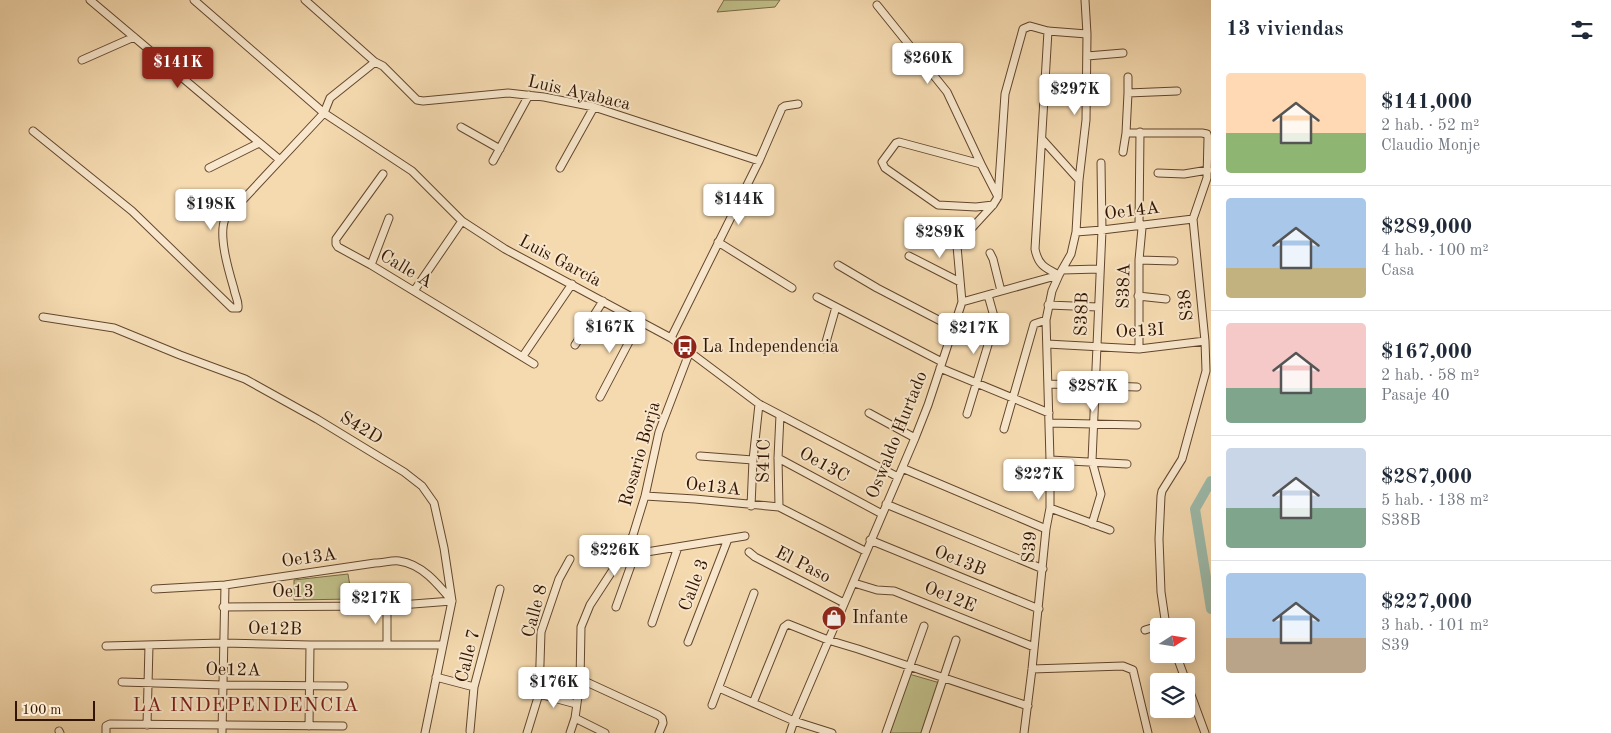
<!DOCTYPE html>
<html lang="es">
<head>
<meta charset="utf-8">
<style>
	body { margin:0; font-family:"Old Standard TT",serif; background:#f2f2f3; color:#1f2937; height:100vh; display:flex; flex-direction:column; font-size:19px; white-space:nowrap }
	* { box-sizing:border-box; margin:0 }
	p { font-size:16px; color:#747a83 }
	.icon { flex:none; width:28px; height:28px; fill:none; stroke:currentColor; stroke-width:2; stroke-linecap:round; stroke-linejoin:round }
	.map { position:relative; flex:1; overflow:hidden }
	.panel { display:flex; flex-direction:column; background:#fff; width:400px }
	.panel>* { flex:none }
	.needle { width:32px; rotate:78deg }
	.controls { position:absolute; left:1150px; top:618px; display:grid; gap:10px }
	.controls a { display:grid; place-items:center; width:45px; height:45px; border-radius:5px; background:#fff; box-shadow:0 2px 12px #0003; font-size:25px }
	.scale { position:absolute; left:15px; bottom:12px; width:80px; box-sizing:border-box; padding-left:5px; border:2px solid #321401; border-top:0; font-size:14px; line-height:18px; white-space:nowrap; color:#321401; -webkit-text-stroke:4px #f8e7cc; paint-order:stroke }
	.price { position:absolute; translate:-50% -42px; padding:0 11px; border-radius:5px; background:#fff; color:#222; font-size:16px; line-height:32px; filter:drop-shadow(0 1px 2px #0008) }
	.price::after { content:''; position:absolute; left:50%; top:30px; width:15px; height:11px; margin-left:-8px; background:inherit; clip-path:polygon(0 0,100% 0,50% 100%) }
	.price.active { background:#8f2418; color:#fff }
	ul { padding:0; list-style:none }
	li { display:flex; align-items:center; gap:15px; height:125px; padding:0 15px }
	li+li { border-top:1px solid #e0e1e3 }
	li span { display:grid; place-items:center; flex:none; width:140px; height:100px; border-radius:5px; color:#555 }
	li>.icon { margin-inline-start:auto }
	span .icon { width:60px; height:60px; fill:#fffc; stroke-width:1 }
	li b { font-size:21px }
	h2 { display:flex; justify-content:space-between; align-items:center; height:60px; padding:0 15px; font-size:21px }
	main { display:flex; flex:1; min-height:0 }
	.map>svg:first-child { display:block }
</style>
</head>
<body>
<main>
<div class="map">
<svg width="1211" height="733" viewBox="0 0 1211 733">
	<rect width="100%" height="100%" fill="#f5dab0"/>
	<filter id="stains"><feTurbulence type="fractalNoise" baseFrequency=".004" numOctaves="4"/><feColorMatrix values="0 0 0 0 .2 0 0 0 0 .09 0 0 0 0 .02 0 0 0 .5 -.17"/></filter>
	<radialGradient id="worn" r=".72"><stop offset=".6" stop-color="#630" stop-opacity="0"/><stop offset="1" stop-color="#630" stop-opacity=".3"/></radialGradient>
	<path fill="#bfbe88" stroke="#786944" d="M724,0H780L775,7L717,12Z
		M348,574L352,599L294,600V580Z
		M909,674L940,683L922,733H888Z"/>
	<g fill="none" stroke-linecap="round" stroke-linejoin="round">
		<path stroke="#9cbbab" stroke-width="10" d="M1211,481L1195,509L1211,609"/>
		<defs>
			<path id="minor" d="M90,0L280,160
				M305,0L375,62L383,66L417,100L423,101L508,93L544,97L594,107L759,161
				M877,5L947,92L981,164
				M1087,56L1123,53
				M82,60L134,37
				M375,62L330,98L324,113L412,171L462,221L505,249L671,338L759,404L898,477
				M1128,77V93
				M461,127L500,149
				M33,131L132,211L232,308H238C239,301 235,296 234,289C229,272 218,236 225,219L324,113L194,0
				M1042,139L1079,180
				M1123,152L1126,133
				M493,161L529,95
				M209,168L259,143
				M560,168L594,107
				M1158,173L1184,174L1208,170
				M383,174L336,239V244L338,247L371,265L534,364
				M993,205L976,207L938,205L885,168L882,162L896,143L899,142L981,164L998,197
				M1076,232L1102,230L1193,219
				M718,242L792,288
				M990,253L993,259L1001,291
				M909,256L960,282
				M1139,260L1174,261
				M371,265L389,218
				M838,265L877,288L954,328
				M1062,270L1099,269
				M414,291L462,221
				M1138,296L1166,299
				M817,297L942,362
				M962,302L957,246L959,242L993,205L998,197L1005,94L1023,29L1030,26L1048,31L1087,34
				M1048,305L1098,307
				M43,317L114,328L180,355L245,379L317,419L404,472L422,486L434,503L444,548L452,601L425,733
				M671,338L759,161L782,108L785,106L798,104
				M1047,344L1139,349L1205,341
				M575,345L603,301
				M824,349L836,307
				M1139,349V260L1142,228L1139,225L1140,132
				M523,356L572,284
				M940,368L1049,413
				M1048,384L1137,387
				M600,397L640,321
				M869,413L915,438
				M967,414L994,325L995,320L988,295
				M1050,423L1137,425
				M1004,429L1034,324L1046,320
				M700,456L753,460
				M778,458L882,514
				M1050,460L1127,464
				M902,468L1046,529
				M645,496L695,499L779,507L865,551
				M886,504L1043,569
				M751,506L753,460L759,404
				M779,507L778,458L780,415
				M1050,508L1110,530
				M1092,524L1101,494L1092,461L1102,230L1101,163
				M870,540L1039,609
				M749,552L755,557L844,603
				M622,556L745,536
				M854,583L877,590L894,591L1034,647
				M155,589L225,585L375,563C383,563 392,560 399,561C422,564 438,584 452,601
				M387,606V644
				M223,607L387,606L452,601
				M616,607L635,554
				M652,623L678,547
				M1166,626L1161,592L1159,539L1161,496L1162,491L1182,459L1206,371L1205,341L1193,219L1207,178L1208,138L1207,134L1202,133H1126L1128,93L1177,91
				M1145,630L1165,624
				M688,642L728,539
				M106,646L223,643L310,645H443
				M1176,654L1205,733
				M1032,669L1123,666L1133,670L1148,733
				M436,677L474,687
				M580,679L658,715L662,718L663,723L659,733
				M122,682L223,685L344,686
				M719,688L794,721L832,733
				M539,694L576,704
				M753,703L784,627L788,624L828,640L858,649L1028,706
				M712,705L754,593
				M575,718L605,733
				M147,725L149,645
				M309,726L310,645
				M59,731L60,733
				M470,731L474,687L500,589
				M106,733V726L110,724L343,726
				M222,733L225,585
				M527,733L539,694L541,632L559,579L570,559
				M570,733L575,718L580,682L581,627L590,605L622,556L633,535L645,496L659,432L690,351
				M790,733L794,721L915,438L928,405L962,302L1059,275L1071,254L1076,232L1079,180L1086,120L1087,34L1085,0
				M886,733L924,626
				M925,733L956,640
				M1024,733L1032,669L1046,529L1050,508V460L1046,320L1052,291L1059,275C1045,268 1038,265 1035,249L1048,31"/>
		</defs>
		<use href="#minor" stroke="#63462d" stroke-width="9"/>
		<use href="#minor" stroke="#f8e7cc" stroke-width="7"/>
	</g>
	<defs>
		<symbol id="bus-disc" viewBox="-11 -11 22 22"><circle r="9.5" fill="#8f2418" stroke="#f8e7cc"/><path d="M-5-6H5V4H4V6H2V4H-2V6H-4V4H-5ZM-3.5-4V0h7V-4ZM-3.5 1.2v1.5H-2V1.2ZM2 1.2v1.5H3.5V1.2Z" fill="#fff"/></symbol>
		<symbol id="shop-disc" viewBox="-11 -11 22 22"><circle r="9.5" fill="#8f2418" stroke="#f8e7cc"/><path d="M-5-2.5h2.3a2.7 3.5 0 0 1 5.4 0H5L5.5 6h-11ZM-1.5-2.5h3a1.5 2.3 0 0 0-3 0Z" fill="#fff"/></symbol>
	</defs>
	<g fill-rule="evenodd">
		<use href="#bus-disc" x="671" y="333" width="28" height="28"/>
		<use href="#shop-disc" x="820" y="604" width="28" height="28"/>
	</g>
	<g text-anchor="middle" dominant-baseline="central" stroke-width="4" stroke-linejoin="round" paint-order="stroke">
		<g font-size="18" fill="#321401" stroke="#f8e7cc">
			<text transform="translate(579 93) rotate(13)">Luis Ayabaca</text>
			<text transform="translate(1132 211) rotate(-7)">Oe14A</text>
			<text transform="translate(560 261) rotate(28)">Luis García</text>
			<text transform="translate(406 269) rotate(31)">Calle A</text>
			<text transform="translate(1124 286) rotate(-89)">S38A</text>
			<text transform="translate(1186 305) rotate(-96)">S38</text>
			<text transform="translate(1082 314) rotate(-88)">S38B</text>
			<text transform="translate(1140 331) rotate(-3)">Oe13I</text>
			<text transform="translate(361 428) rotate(31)">S42D</text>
			<text transform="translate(897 435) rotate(-68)">Oswaldo Hurtado</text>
			<text transform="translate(640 454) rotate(-74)">Rosario Borja</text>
			<text transform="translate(764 461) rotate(-89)">S41C</text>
			<text transform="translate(824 465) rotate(29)">Oe13C</text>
			<text transform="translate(713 487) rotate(6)">Oe13A</text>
			<text transform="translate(1030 547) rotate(-85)">S39</text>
			<text transform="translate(309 558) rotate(-8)">Oe13A</text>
			<text transform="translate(960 561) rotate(22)">Oe13B</text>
			<text transform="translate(803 565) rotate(27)">El Paso</text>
			<text transform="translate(694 585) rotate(-69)">Calle 3</text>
			<text x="293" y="592">Oe13</text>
			<text transform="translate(950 597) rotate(22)">Oe12E</text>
			<text transform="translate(535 611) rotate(-75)">Calle 8</text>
			<text transform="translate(275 629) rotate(1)">Oe12B</text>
			<text transform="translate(468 656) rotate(-76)">Calle 7</text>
			<text transform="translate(233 670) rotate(1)">Oe12A</text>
		</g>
		<g font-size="18" fill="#321401" stroke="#f8e7cc" text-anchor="start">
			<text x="702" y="347">La Independencia</text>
			<text x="852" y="618">Infante</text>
		</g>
		<g font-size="20" letter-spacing="1" fill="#7a1f14" stroke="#f8e7cc">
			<text x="246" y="706">LA INDEPENDENCIA</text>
		</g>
	</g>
	<rect width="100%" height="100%" filter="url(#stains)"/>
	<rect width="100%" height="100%" fill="url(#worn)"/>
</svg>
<div class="controls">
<a><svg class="needle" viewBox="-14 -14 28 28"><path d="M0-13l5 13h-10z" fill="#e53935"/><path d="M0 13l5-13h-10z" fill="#747a83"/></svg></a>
<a><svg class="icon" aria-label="layers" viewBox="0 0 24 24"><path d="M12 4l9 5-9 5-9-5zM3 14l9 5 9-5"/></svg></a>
</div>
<div class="scale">100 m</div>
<b class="price" style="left:928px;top:85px">$260K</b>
<b class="price active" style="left:178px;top:89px">$141K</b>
<b class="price" style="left:1075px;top:116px">$297K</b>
<b class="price" style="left:739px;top:226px">$144K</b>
<b class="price" style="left:211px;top:231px">$198K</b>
<b class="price" style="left:940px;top:259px">$289K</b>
<b class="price" style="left:610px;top:354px">$167K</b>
<b class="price" style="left:974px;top:355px">$217K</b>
<b class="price" style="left:1093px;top:413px">$287K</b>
<b class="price" style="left:1039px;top:501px">$227K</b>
<b class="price" style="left:615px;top:577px">$226K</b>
<b class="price" style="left:376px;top:625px">$217K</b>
<b class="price" style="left:554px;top:709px">$176K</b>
</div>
<section class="panel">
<h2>13 viviendas<svg class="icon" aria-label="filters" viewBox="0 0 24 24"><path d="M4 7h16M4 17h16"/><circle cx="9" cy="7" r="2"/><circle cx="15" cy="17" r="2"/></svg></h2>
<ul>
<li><span style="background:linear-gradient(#ffd9b3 60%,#8fb573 0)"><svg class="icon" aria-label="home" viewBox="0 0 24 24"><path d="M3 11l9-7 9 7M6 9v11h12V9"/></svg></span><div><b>$141,000</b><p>2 hab. · 52 m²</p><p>Claudio Monje</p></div></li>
<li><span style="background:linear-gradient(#a9c7e8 70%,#c2b280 0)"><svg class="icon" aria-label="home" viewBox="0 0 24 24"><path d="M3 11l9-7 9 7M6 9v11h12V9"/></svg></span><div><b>$289,000</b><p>4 hab. · 100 m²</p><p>Casa</p></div></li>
<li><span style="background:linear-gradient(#f6c9c9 65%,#7fa58c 0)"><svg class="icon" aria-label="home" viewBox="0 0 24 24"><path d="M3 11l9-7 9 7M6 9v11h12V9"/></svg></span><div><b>$167,000</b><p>2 hab. · 58 m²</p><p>Pasaje 40</p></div></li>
<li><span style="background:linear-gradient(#c9d6e8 60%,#7fa58c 0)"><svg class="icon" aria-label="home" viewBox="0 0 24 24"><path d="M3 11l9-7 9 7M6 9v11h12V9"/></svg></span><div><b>$287,000</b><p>5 hab. · 138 m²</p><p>S38B</p></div></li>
<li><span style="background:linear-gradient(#a9c7e8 65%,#b9a48a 0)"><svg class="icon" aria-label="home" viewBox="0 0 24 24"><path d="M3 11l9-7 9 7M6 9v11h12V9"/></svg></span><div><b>$227,000</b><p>3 hab. · 101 m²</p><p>S39</p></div></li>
</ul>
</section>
</main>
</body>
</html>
